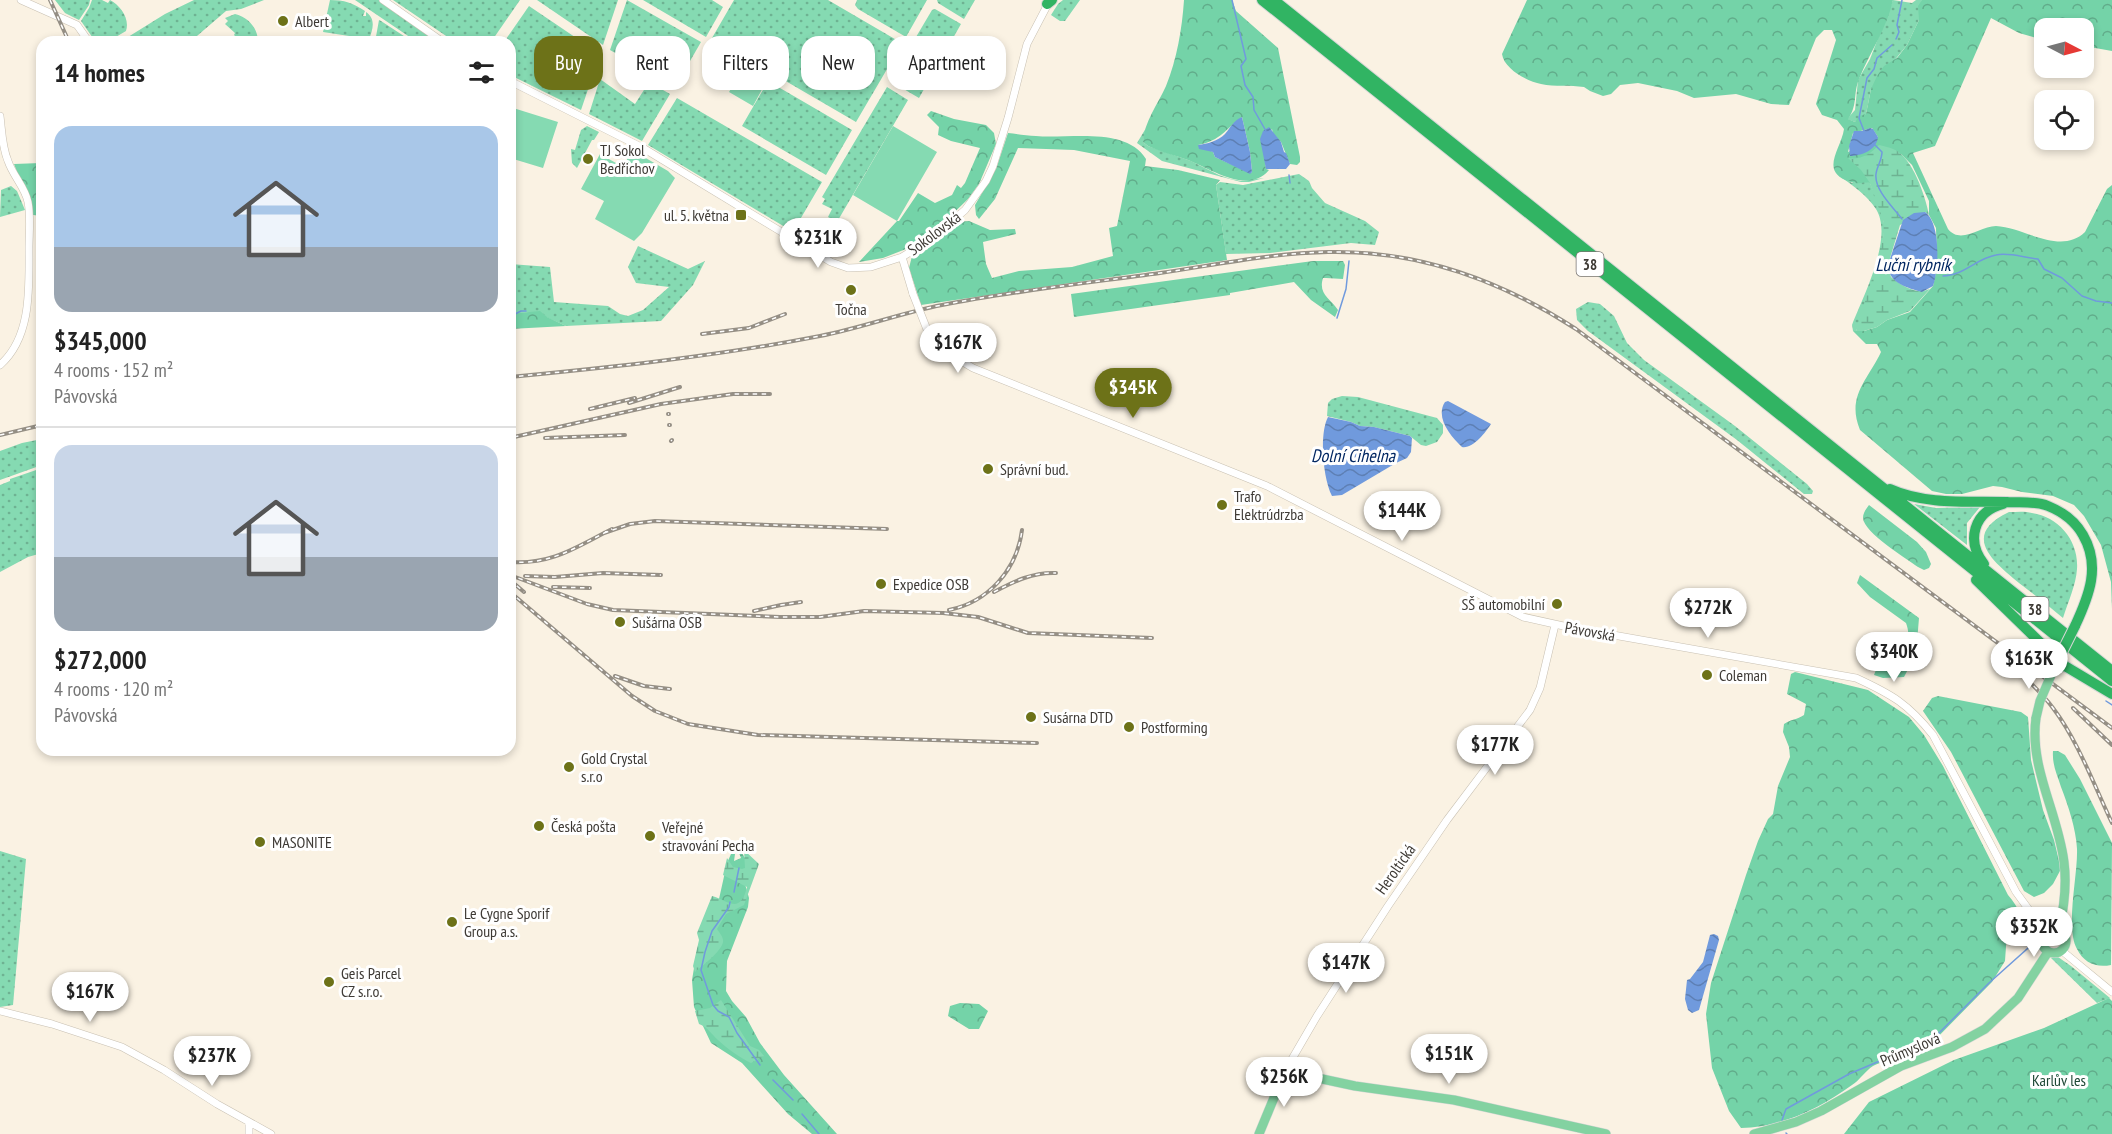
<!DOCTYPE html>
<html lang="en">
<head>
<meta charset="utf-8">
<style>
	body { margin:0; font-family:"PT Sans Narrow",sans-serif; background:#f2f2f2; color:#222; height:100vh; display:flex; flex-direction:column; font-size:22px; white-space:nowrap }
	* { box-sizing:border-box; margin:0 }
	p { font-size:20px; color:#767676 }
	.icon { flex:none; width:33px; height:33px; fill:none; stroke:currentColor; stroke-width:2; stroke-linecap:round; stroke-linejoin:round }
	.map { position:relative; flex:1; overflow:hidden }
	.details { position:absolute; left:36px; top:36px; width:480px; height:720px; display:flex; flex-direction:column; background:#fff; border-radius:18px; box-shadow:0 3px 9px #0003 }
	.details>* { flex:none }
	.top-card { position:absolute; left:534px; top:36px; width:570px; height:54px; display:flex; gap:12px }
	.needle { width:39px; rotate:96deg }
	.tools { position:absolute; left:2034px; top:18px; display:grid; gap:12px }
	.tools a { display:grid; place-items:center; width:60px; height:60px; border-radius:12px; background:#fff; box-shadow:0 3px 9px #0003; font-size:30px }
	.price { position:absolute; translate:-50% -51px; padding:0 14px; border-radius:21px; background:#fff; color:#222; font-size:20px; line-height:39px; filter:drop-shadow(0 2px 3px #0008) }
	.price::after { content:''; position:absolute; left:50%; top:36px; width:18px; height:14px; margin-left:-9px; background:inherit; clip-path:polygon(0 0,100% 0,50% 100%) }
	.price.current { background:#6d7218; color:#fff }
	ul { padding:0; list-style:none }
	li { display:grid; align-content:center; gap:12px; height:318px; padding:0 18px }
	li+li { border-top:2px solid #e0e0e0 }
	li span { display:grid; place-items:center; height:186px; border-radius:18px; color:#555 }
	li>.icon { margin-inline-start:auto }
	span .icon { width:108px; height:108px; fill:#fffc; stroke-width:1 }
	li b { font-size:26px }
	h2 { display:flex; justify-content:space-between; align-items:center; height:72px; padding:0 18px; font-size:26px }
	.pill { padding:0 21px; border-radius:18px; background:#fff; box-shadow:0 3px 9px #0003; font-size:21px; line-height:54px }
	.pill.current { background:#6d7218; color:#fff }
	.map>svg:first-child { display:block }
</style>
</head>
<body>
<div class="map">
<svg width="2112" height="1134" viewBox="0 0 2112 1134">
	<defs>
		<pattern id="grass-dots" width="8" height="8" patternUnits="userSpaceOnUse" patternTransform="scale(1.5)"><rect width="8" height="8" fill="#85dab2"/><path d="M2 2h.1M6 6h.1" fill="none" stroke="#6eb292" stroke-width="1.8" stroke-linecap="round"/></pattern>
		<pattern id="forest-crowns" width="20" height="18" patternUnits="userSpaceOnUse" patternTransform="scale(1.5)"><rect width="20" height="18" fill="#74d3a8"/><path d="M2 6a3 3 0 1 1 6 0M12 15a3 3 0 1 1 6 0" fill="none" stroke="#61ac8a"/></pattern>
		<pattern id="wetland-marsh" width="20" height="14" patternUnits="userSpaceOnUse" patternTransform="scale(1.5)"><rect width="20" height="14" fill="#85dab2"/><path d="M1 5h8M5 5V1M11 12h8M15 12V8" fill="none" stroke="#6eb292"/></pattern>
		<pattern id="water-waves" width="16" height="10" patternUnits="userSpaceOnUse" patternTransform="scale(1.5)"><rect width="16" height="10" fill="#709add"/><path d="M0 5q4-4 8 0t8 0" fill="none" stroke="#5d7fb4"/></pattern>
	</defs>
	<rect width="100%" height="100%" fill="#faf2e3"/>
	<path fill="url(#grass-dots)" d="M55,0H90L89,5L79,20L65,13Z
		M92,0H102L108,3L110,0C121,6 130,19 126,31L109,41H95L81,21L89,8Z
		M194,0H264L241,9L226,11L190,42H120L165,14Z
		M330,0C344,0 353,3 365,11L363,16H366V12C376,19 373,29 369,39L323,32Z
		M355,0H379L440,42H417Z
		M393,0H520L491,42H455Z
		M537,0H618L603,45Z
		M627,0L701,42L675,87L610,50Z
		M643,0H712L723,7L706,37Z
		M734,0H828L900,42V47L856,122L712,38Z
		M857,0H927L906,37L858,9L855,5Z
		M937,0H975L964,19L938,3Z
		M1063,0H1080L1065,21H1060L1051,15L1058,4Z
		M1893,0L1912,3L1916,0H1922L1919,20L1907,45L1871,89L1866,114L1855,122L1847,119L1855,110L1858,80L1870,59Z
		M529,6L600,54L581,110L510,75V42H504Z
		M935,9L961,24L919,98L890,81L932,10Z
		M235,14C248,17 258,28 258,42H241L234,35L235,33L225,24L228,21L225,18Z
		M379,20L381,21L413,42H375Z
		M600,79L635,104L649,82L670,94L642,141L589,114Z
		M768,81L852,130L826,175L742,126Z
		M887,87L908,100L837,222L828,217L832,209L822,204L825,199L822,197Z
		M677,98L822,182L798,223L790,230L648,145Z
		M587,126L599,132L594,140H592L577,168L572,163L571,149L575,150L581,130Z
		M1146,128L1143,142L1148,146L1191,161L1219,175L1231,179L1241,181L1264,178L1249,182H1241L1162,161L1137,143Z
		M1299,174L1309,181L1312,188L1325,203L1365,221L1379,232L1375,245L1351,243L1270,253L1226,254L1216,185L1220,182L1243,185Z
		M1838,175L1852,183L1864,181L1870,183C1875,195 1883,210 1884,223C1887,243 1865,304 1858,327L1856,331H1853L1852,325C1863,296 1894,238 1876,209C1867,195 1852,185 1838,175Z
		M11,186L17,191L25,210L0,217L1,190Z
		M638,246L688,269L705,261L693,285L661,321L566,326L546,317L540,312L518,313L510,311V264L550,267L554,302L608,306L620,314L628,316L643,310L669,287L636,283L628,267Z
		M1588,302L1600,304L1614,316L1627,343L1644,360L1735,426L1807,484L1813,491L1812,494H1804L1799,490L1737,440L1588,331L1577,320L1576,309Z
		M1342,396L1358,397L1437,418L1443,425V433L1437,442L1426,446L1421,445L1410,436L1374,427L1360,426L1351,422L1327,416L1328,403L1332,399Z
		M42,439V465L0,480V451L22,443Z
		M42,468V553L28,557L0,572V485L10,481V479Z
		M1914,504L1936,508L1980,507L1967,523V545Z
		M2009,512C2017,512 2025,511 2032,513C2059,517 2079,541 2077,569C2076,585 2068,602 2063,618C2050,607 2036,596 2023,586C1996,564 1958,536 2009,512Z
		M0,851L26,859L13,1005L0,1007Z
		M2058,957L2071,966L2110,998L2097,1003L2051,958Z"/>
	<path fill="url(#forest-crowns)" fill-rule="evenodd" d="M1184,0H1232L1236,11L1278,48L1300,157V162L1297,165L1290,164L1281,142L1273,134L1272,129L1263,143L1266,169L1269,170C1248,195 1211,169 1188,160C1174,155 1161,152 1148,146L1143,142C1144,122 1158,104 1166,86C1177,59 1182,29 1184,0ZM1242,117L1250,152L1252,172L1250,173L1215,157L1213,152L1198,145C1222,140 1224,130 1242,117Z
		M1527,0H1893C1887,28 1870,52 1859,79C1853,94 1858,105 1848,119L1855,122L1859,116L1866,114L1871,89L1877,76L1884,66L1897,58L1907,45L1919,20L1918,6L1922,0H2112V51L2084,46V28H2044V40L2019,33L1991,18L1935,146L1913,153L1948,229C1961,245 1980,226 1996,226C2024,227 2060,256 2085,232L2107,189L2112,185V609L2111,582L2101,545L2084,516L2074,505L2053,496L2022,492L2002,487L1993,486L1962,494H1946L1932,491L1860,430C1846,396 1868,380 1881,352L1877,344H1866L1853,331H1864L1877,327L1887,320L1910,312L1933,286L1937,268L1936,228L1929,215V201L1921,184L1912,165L1901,154L1895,157L1874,192L1870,183C1863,181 1858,185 1851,182C1818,172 1841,150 1844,129L1837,120L1822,115L1816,104L1836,40L1832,30H1824L1816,38L1789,105L1771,104L1736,94L1694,98L1677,91L1638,83L1620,85L1611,94L1603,96L1590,91L1584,87C1570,85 1555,87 1541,84C1527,81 1504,69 1502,54ZM1872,128L1878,137L1848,152L1853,133Z
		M931,111L954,119L986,125L994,133L996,144L979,184L968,199L932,234L906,249L883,258L859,262L897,221H899L918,193L935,203L952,195L957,185L961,188L965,183L980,148L951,141L938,135L939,127L927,115Z
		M1008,133C1018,134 1027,136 1036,136C1069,139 1126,126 1146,159L1145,166L1178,170L1220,180L1216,185L1227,260L921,305L909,268L912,256L938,239L957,222L969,221L990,230L1015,229L1016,234L983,242L986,264L992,278L1019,271L1072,267L1113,256L1109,228L1117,226L1130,161L1074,150L1018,148L995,199L979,219L976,215L975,205L996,169Z
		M41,163L42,216L33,215L14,164Z
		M1313,261H1343L1345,265L1343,279L1326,278H1323C1318,294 1330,298 1338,310L1335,317L1311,300L1294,282L1230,293V295L1074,317L1071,294Z
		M510,311L518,313L540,311L547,317L566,326L510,329Z
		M1869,505L1917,542L1926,552L1931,564L1929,568L1924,570L1918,567C1906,558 1864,533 1863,518C1863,513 1866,509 1869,505Z
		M1860,575L1919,618L1916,654L1904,677L1883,678L1874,675L1877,667C1895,657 1915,646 1906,623L1870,597L1857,583Z
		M1795,672L1868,690L1909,717L1924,735L1943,766L2008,895C2013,901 2024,914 2018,922C2016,925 2010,929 2007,932L2005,961L1992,982L1925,1050C1909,1061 1890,1057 1873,1066C1865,1071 1860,1080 1852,1085C1819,1109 1782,1127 1741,1128L1729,1111L1712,1068L1706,1014L1711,983L1746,875L1758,841L1768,819L1773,814L1778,786L1790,757L1789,747L1783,732L1784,724C1791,719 1797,720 1804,715L1806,704L1787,694L1791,674Z
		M1938,696L2021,712L2028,717L2031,760L2043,810L2054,840L2061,869L2053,884L2044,893L2034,897L2024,891L1951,752L1923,711L1932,698Z
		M2053,751H2058L2065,755L2080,779L2112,843L2111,965C2096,968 2084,963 2077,949C2065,928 2078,875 2077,849C2076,829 2068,805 2061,787C2057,774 2052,765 2053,751Z
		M739,853H742L747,862L745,884L749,898L748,907L727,961L726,991L732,1001L746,1017L760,1043L784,1075L837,1134H812L788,1114L742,1063L711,1043L694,1007L692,980L697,950L719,899L727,863L731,854H735L734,861L741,858Z
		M2109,998L2112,1001V1134H1844L1869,1102L1954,1060L2044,1028Z
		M960,1003L979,1004L988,1011L979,1029H969L948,1016L950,1006Z"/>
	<path fill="url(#wetland-marsh)" d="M1879,145C1883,146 1889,147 1893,149C1913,157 1925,196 1929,215L1925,212L1900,225L1888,265L1891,277C1902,286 1916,295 1930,289L1910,311L1887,320L1877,327L1864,331H1856L1878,259L1883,238L1884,223L1870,183L1861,170L1848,158C1861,160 1870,154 1879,145Z
		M744,850L759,864L744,905L726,914L717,929C719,932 724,938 723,942C721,952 702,966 695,972L693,966L699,940L697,933L712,896C729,901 740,915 747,887L723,875L727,858L733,867L742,869L745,868Z
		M721,1000L750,1046L759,1050L764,1056L751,1063C741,1058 726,1048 718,1040C710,1033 709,1028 699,1024L695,1011L710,1008Z"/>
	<path fill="#85dab2" d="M742,71L765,84L753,106L729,92Z
		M510,107L558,122L543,168L510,158Z
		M893,126L937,152L897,221L853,195Z
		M632,150L668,171L675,178L642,233L634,241L595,219L604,201L581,189L600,154L623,167Z"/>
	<path fill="url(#water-waves)" d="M1242,117L1250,152L1252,172L1250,174L1215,157L1213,152L1199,149L1198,145C1207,144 1218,141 1225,134C1231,127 1233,121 1242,117Z
		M1269,127L1281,142L1284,152L1286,153L1290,164L1286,169H1266L1260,139L1263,131Z
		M1870,128L1873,129L1878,137C1877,150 1861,156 1850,156L1849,146L1854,131H1862Z
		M1925,212C1941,223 1939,270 1933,286L1922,292C1908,288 1888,283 1888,265L1903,220L1914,213Z
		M1448,401L1491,424C1485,433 1473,449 1462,447C1450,436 1435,417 1445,402Z
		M1328,417L1351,422L1360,426L1374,427L1410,436L1412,438L1411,452L1407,458L1396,463L1342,495L1332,496C1323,479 1319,434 1328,417Z
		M1714,934L1718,936L1719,940L1699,1010L1692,1013L1688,1010L1685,999L1687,980L1690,979L1703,962L1710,935Z"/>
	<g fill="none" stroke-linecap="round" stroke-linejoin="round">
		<path stroke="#709add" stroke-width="1.5" d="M1232,0L1246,59L1241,66L1245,85L1253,97L1254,110L1266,131
			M1896,39L1899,32L1897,25L1902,0
			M1864,131L1859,118L1867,78L1874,69L1877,58L1892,45
			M1874,144L1882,152C1882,160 1877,166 1876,174C1874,190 1894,208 1902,219
			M1289,175L1290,183
			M1943,276C1963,276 1977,258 1996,255C2009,252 2025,258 2038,259L2044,269L2062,278L2082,296L2096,301L2112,303
			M510,313L513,315L521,311H526
			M1337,318L1346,289L1349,261
			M38,366L42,365
			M2106,701L2112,705
			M735,845L736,851
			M734,892L739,868
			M730,902L729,907L712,931L705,952L701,970L713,1005L718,1011L729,1017L737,1033L760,1065
			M773,1080L793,1100
			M802,1114L819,1134
			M1782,1120L1786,1109L1849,1074L1934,1038L1989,983L2036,941
			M1786,1133L1787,1134"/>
		<defs>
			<path id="minor" d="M21,0L77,25L89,42
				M383,0L443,42
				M510,81L643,148L831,262L848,268L871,267L902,257L930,240L965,210L986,181L993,166L1008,118L1027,44L1049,2
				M0,116C2,132 2,147 8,161C13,176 25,187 28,202C31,217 29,233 29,248C29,287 32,337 0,365
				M902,257L913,294
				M928,332L948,353L973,368L1267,486L1523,617L1568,627L1856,678C1893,695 1908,704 1933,735L2016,892L2045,932
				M2061,950L2112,992
				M0,1011L52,1024L122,1047L164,1070L217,1104L271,1134
				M1285,1071L1317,1016L1388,906L1447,820L1530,710L1540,688L1555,625
				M249,1123V1134"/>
			<path id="major" d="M2036,718C2029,767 2058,813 2064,862C2067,885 2064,908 2059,930
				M2042 941a12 12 0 1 1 24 0a12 12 0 1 1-24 0Z
				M1259,1134L1285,1071L1355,1086L1454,1100L1606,1134
				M1754,1134L1796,1122L1821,1111L1901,1066L1952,1047L1985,1029L2018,998L2048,952"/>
			<path id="highway" d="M1262,0L2112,681
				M1274,0L2112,671
				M1047,4L1052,0
				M1890,489C1925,505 1969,501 2007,502C2021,503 2036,501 2048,506C2063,512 2075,521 2083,535C2101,566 2089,596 2075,626
				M1984,564C1966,541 1973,512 2003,504
				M1976,580L2051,653L2056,667
				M2056,667L2065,666L2112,694"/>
		</defs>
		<use href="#minor" stroke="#c8c0b2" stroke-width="8"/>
		<use href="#major" stroke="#d8d8d7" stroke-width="10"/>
		<use href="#highway" stroke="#d8d8d7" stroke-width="12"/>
		<use href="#minor" stroke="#fff" stroke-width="7"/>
		<use href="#major" stroke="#83d2a1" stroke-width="9"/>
		<use href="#highway" stroke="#31b463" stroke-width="10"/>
		<defs>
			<path id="rail" d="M50,0L69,42
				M702,334L749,328L785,314
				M510,377C614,367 718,356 820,336C861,328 901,313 942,305C1014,291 1087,283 1160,273C1215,265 1272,253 1328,252C1418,250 1502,281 1576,329L2112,728
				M629,403L680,387
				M590,409L635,398
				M668,414H669
				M669,425H670
				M0,435L42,425
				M514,437L661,404L733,394H770
				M545,438L625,435
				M671,441L672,440
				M604,533L630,524L655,521L887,529
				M510,562C552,565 576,547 612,529
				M510,575L587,604L613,610L780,617H820L864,611L943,613L978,617L1028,633L1152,638
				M525,576L555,577L603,573L661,575
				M510,580L524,592
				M553,587L590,588
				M510,592L632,696L655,711L688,724L758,735L1037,743
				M994,592C1015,581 1033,572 1056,573
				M949,610C988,602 1017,570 1022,530
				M754,611L781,605L801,602
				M2001,655C2019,672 2038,688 2053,708C2078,741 2094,785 2112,823
				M615,676L644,686L670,689
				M2073,708L2112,745"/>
		</defs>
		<use href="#rail" stroke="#958f85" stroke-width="4"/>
		<use href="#rail" stroke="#fff" stroke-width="1.5" stroke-dasharray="4.5" stroke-linecap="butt"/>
		<defs>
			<path id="minor-bridge" d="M913,294L928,332"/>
			<path id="major-bridge" d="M2036,718L2040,701L2052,673"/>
			<path id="highway-bridge" d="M2060,656L2075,626"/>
		</defs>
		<use href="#minor-bridge" stroke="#c8c0b2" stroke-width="8" stroke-linecap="butt"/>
		<use href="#major-bridge" stroke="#d8d8d7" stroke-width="10" stroke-linecap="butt"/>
		<use href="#highway-bridge" stroke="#d8d8d7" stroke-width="12" stroke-linecap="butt"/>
		<use href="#minor-bridge" stroke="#fff" stroke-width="7"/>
		<use href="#major-bridge" stroke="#83d2a1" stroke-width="9"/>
		<use href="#highway-bridge" stroke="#31b463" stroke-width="10"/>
	</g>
	<g fill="#6d7218" stroke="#fff" stroke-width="2">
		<circle cx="283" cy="21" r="6"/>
		<circle cx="588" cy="159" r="6"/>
		<rect x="735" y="209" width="12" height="12" rx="3"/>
		<circle cx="851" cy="290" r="6"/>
		<circle cx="988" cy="469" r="6"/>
		<circle cx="1222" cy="505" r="6"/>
		<circle cx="881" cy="584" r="6"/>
		<circle cx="1557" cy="604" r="6"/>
		<circle cx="620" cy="622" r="6"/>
		<circle cx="1707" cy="675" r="6"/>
		<circle cx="1031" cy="717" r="6"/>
		<circle cx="1129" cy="727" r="6"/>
		<circle cx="569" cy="767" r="6"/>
		<circle cx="539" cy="826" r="6"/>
		<circle cx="650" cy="836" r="6"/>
		<circle cx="260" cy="842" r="6"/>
		<circle cx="452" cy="922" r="6"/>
		<circle cx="329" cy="982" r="6"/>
	</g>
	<g text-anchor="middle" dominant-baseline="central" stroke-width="6" stroke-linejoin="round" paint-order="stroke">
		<g fill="#fff" stroke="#787572" stroke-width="1.5">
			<rect x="1576.5" y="252" width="27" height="24" rx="4.5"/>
			<rect x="2021.5" y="597" width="27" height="24" rx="4.5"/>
		</g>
		<g font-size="15" font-weight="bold" fill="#3e3a35">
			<text x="1590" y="264">38</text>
			<text x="2035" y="609">38</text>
		</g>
		<g font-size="16" fill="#3e3a35" stroke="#fff" text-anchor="start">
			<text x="295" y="21">Albert</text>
			<text x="600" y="150">TJ Sokol<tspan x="600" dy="18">Bedřichov</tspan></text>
			<text x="729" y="215" text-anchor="end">ul. 5. května</text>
			<text x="851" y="309" text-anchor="middle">Točna</text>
			<text x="1000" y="469">Správní bud.</text>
			<text x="1234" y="496">Trafo<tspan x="1234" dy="18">Elektrúdrzba</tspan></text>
			<text x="893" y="584">Expedice OSB</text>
			<text x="1545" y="604" text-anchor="end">SŠ automobilní</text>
			<text x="632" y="622">Sušárna OSB</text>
			<text x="1719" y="675">Coleman</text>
			<text x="1043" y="717">Susárna DTD</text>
			<text x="1141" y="727">Postforming</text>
			<text x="581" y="758">Gold Crystal<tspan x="581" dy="18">s.r.o</tspan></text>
			<text x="551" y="826">Česká pošta</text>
			<text x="662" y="827">Veřejné<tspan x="662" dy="18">stravování Pecha</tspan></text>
			<text x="272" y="842">MASONITE</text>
			<text x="464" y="913">Le Cygne Sporif<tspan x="464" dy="18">Group a.s.</tspan></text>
			<text x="341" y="973">Geis Parcel<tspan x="341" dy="18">CZ s.r.o.</tspan></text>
		</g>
		<g font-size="16" fill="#3e3a35" stroke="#fff">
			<text transform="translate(934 233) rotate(-37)">Sokolovská</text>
			<text transform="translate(1590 631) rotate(10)">Pávovská</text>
			<text transform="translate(1395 869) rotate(-55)">Heroltická</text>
			<text transform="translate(1910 1049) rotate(-23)">Průmyslová</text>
		</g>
		<g font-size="16" fill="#204937" stroke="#fff">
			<text x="2059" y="1080">Karlův les</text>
		</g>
		<g font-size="18" font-style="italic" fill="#022762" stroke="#fff">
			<text x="1913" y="264">Luční rybník</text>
			<text x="1353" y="455">Dolní Cihelna</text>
		</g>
	</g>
</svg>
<div class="tools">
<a><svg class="needle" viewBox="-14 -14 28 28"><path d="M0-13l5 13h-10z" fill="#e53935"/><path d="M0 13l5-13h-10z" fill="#767676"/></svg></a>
<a><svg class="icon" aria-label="locate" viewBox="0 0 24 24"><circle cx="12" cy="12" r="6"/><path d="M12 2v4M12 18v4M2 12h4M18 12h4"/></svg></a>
</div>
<b class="price" style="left:818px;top:269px">$231K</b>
<b class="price" style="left:958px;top:374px">$167K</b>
<b class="price current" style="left:1133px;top:419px">$345K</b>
<b class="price" style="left:1402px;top:542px">$144K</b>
<b class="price" style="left:1708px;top:639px">$272K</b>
<b class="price" style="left:1894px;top:683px">$340K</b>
<b class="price" style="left:2029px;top:690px">$163K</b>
<b class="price" style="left:1495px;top:776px">$177K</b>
<b class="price" style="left:2034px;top:958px">$352K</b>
<b class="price" style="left:1346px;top:994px">$147K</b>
<b class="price" style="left:90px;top:1023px">$167K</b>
<b class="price" style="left:1449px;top:1085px">$151K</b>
<b class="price" style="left:212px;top:1087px">$237K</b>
<b class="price" style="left:1284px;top:1108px">$256K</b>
<div class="top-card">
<a class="pill current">Buy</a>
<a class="pill">Rent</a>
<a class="pill">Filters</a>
<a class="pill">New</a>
<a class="pill">Apartment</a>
</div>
<section class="details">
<h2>14 homes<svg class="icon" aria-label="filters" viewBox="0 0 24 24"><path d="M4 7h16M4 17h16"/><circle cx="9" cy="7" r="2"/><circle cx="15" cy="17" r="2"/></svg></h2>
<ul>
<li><span style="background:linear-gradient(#a9c7e8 65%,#9aa5b1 0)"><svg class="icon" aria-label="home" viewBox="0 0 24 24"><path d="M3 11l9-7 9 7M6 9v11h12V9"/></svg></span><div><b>$345,000</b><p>4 rooms · 152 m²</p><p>Pávovská</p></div></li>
<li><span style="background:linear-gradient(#c9d6e8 60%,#9aa5b1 0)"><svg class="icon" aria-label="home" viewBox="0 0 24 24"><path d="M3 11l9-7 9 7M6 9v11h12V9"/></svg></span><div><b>$272,000</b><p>4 rooms · 120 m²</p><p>Pávovská</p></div></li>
</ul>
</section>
</div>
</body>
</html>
